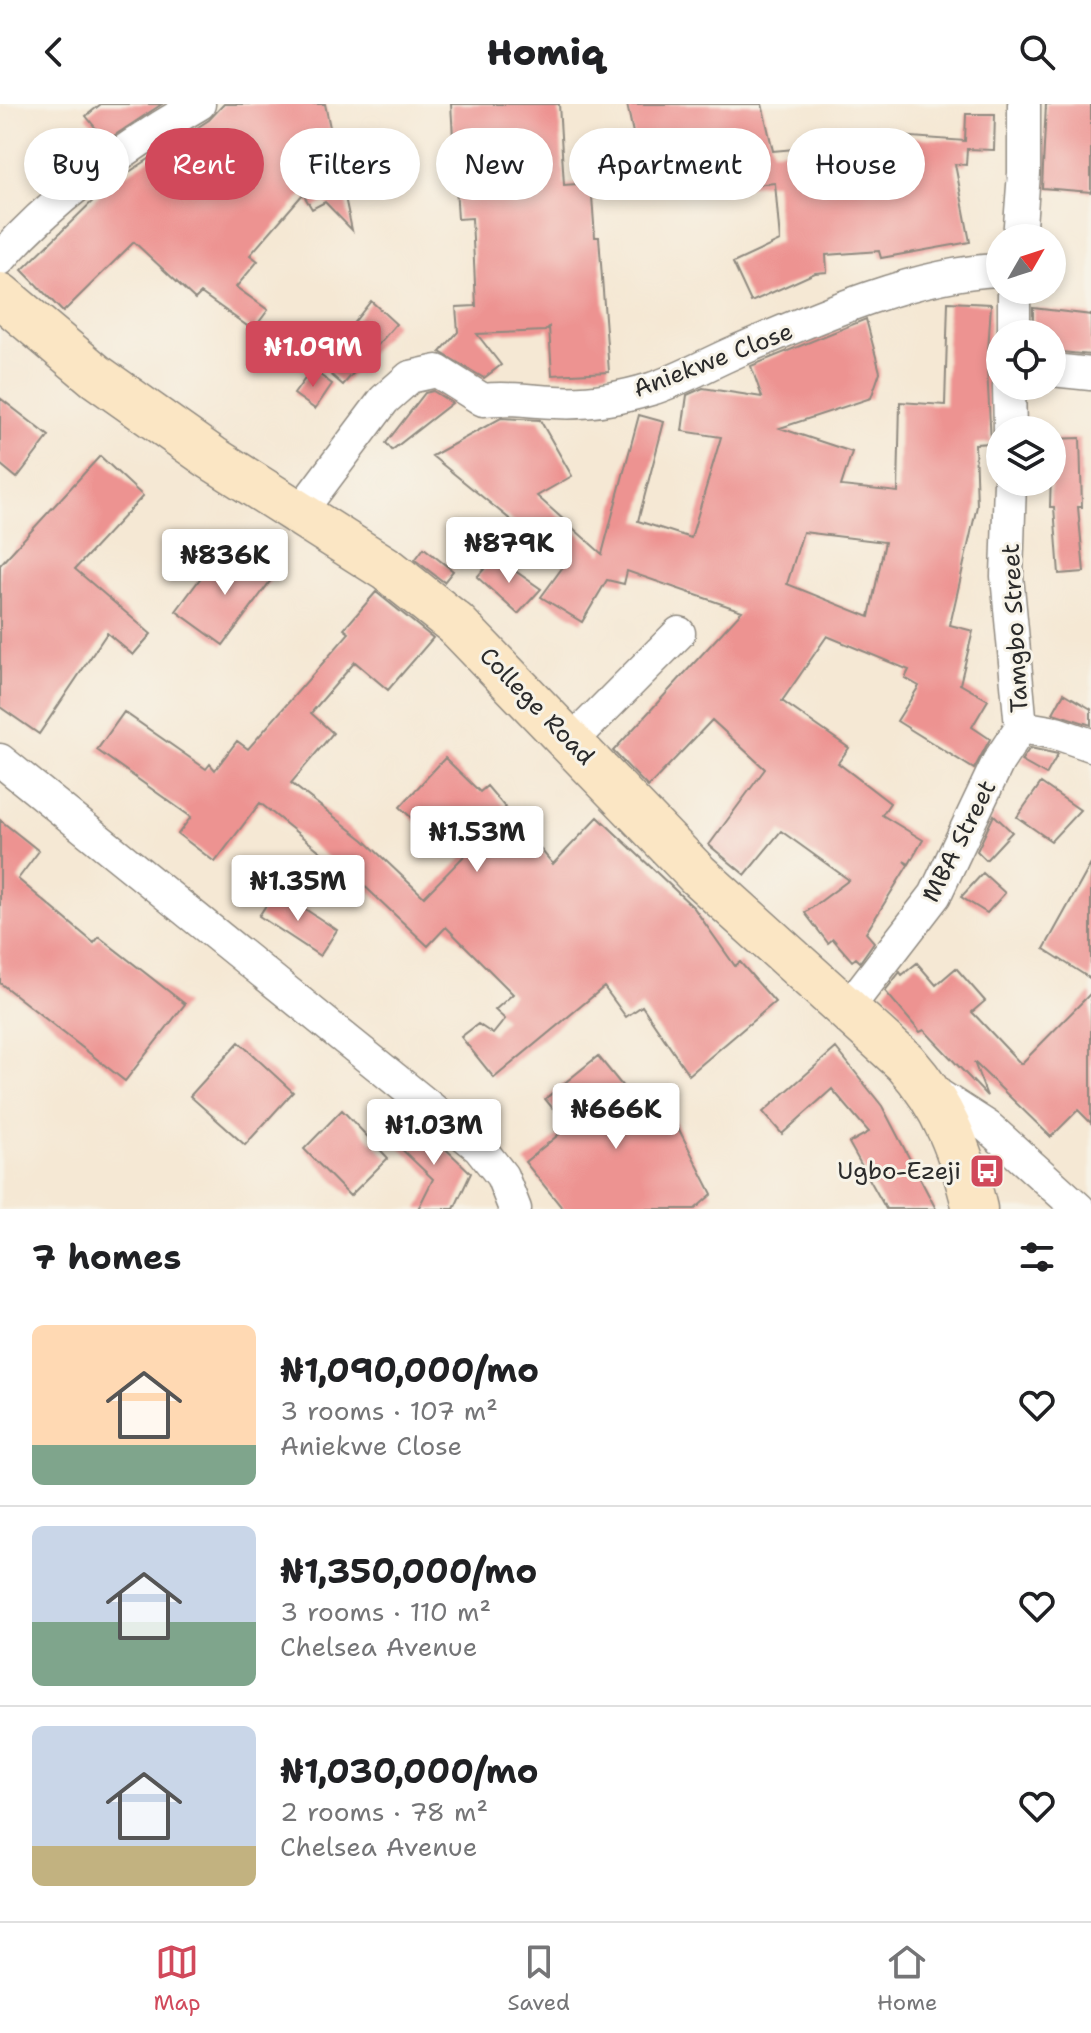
<!DOCTYPE html>
<html lang="en">
<head>
<meta charset="utf-8">
<style>
	body { margin:0; font-family:"Shantell Sans",sans-serif; background:#f6f6f6; color:#202124; height:100vh; display:flex; flex-direction:column; font-size:30px; white-space:nowrap }
	* { box-sizing:border-box; margin:0 }
	p { font-size:26px; color:#757577 }
	.icon { flex:none; width:44px; height:44px; fill:none; stroke:currentColor; stroke-width:2; stroke-linecap:round; stroke-linejoin:round }
	.map { position:relative; height:1105px; overflow:hidden }
	.panel { display:flex; flex-direction:column; background:#fff; flex:1 }
	.panel>* { flex:none }
	.hud { position:absolute; left:24px; top:24px; width:1044px; height:72px; display:flex; gap:16px }
	.needle { width:52px; rotate:51deg }
	.fabs { position:absolute; left:986px; top:120px; display:grid; gap:16px }
	.fabs a { display:grid; place-items:center; width:80px; height:80px; border-radius:50%; background:#fff; box-shadow:0 4px 12px #0003; font-size:40px }
	.price { position:absolute; translate:-50% -68px; padding:0 18px; border-radius:8px; background:#fff; color:#222; font-size:26px; line-height:52px; filter:drop-shadow(0 2px 4px #0008) }
	.price::after { content:''; position:absolute; left:50%; top:48px; width:24px; height:18px; margin-left:-12px; background:inherit; clip-path:polygon(0 0,100% 0,50% 100%) }
	.price.current { background:#d1495b; color:#fff }
	ul { padding:0; list-style:none }
	li { display:flex; align-items:center; gap:24px; height:200px; padding:0 32px }
	li+li { border-top:2px solid #e0e0e0 }
	li span { display:grid; place-items:center; flex:none; width:224px; height:160px; border-radius:12px; color:#555 }
	li>.icon { margin-inline-start:auto }
	span .icon { width:96px; height:96px; fill:#fffc; stroke-width:1 }
	li b { font-size:34px }
	h2 { display:flex; justify-content:space-between; align-items:center; height:96px; padding:0 32px; font-size:34px }
	.chip { padding:0 28px; border-radius:36px; background:#fff; box-shadow:0 4px 12px #0003; font-size:28px; line-height:72px }
	.chip.current { background:#d1495b; color:#fff }
	header { display:flex; justify-content:space-between; align-items:center; height:104px; padding:0 32px; background:#fff; font-size:36px; font-weight:800 }
	.tabs { display:flex; justify-content:space-around; align-items:center; height:112px; border-top:2px solid #e0e0e0; background:#fff; font-size:22px; color:#757577 }
	.tabs a { display:grid; justify-items:center; gap:4px }
	.tabs .current { color:#d1495b }
	.map>svg:first-child { display:block }
</style>
</head>
<body>
<header><svg class="icon" aria-label="back" viewBox="0 0 24 24"><path d="M15 5l-7 7 7 7"/></svg>Homiq<svg class="icon" aria-label="search" viewBox="0 0 24 24"><circle cx="10" cy="10" r="6"/><path d="M15 15l6 6"/></svg></header>
<div class="map">
<svg width="1091" height="1105" viewBox="0 0 1091 1105">
	<rect width="100%" height="100%" fill="#f7f3e8"/>
	<filter id="ink" filterUnits="userSpaceOnUse"><feTurbulence type="fractalNoise" baseFrequency=".0125" numOctaves="2"/><feDisplacementMap in="SourceGraphic" scale="16" xChannelSelector="R" yChannelSelector="G"/><feConvolveMatrix kernelMatrix="1 2 1 2 8 2 1 2 1" color-interpolation-filters="sRGB"/></filter>
	<filter id="wash" filterUnits="userSpaceOnUse"><feTurbulence type="fractalNoise" baseFrequency=".006" numOctaves="4" result="noise"/><feDisplacementMap in="SourceGraphic" scale="32" xChannelSelector="R" yChannelSelector="G"/><feGaussianBlur stdDeviation="1.8" result="paint"/><feColorMatrix in="noise" values="0 0 0 0 0 0 0 0 0 0 0 0 0 0 0 0 0 1.4 0 .05"/><feComposite in="paint" operator="in"/></filter>
	<g filter="url(#wash)">
		<rect width="100%" height="100%" fill="#f5e8d4"/>
		<g id="blocks">
			<path fill="#ed9391" fill-rule="evenodd" d="M101,0H162L106,37L86,12Z
				M224,0H325L352,126L325,98L312,105L303,90L250,151L258,157L236,183L268,206L253,226L201,189L195,195L134,138L63,208L22,166L109,81L209,16Z
				M451,0H559L564,81L591,79L595,133H599L609,268L552,271L549,223L545,227L477,230L501,261L484,274L440,248L458,228L456,203L476,202L472,114L458,115Z
				M627,0H762L773,47L884,37L885,31L965,37L966,10H995L994,46L967,45L966,61L955,60L970,138L881,154L879,147L826,151L827,168L815,169L751,198L733,159L780,137L775,79L742,82L741,64L700,74L694,53L640,63Z
				M1046,0H1091V88L1042,84Z
				M371,197L396,220L343,281L320,261Z
				M948,198L991,200L987,264L991,339L975,340L977,402L950,521L973,527L960,580L988,596L972,623L990,635L974,665L897,617L919,582L905,574L909,566L827,532L782,597L849,644L838,659L890,699L882,711L923,736L909,760L904,757L908,761L866,829L874,838L860,858L856,854L852,857L833,835L828,839L805,809L849,776L781,727L745,771L709,741L765,665L712,616L648,683L613,647L742,507L627,467L624,480L607,476L582,518L541,493L565,460L432,352L501,314L540,316L572,372L537,392L602,450L639,311L664,318L638,417L691,434L721,333L682,327L687,291L703,284L762,293L751,262L866,215L880,268L871,294L780,324L852,348L841,382L898,388L900,298L945,301ZM803,428L885,438L869,513L787,480Z
				M1033,204L1091,211V251L1052,247V230H1033Z
				M312,265L332,280L315,305L294,290Z
				M433,287L452,299L392,346L386,339L425,289Z
				M0,294L49,332L17,374L0,360Z
				M1080,334L1082,403H1078L1084,468L1059,470L1054,403H1050L1052,335Z
				M100,352L143,392L75,465L151,530L133,551L107,529L39,630L0,603V461Z
				M424,444L453,467L444,478L415,456Z
				M217,452L243,472L256,453L277,468L223,541L176,507Z
				M495,453L541,485L518,510L477,473Z
				M376,488L433,534L388,586L355,558L311,609L333,629L291,679L364,736L424,793L468,748L435,709L421,723L400,703L445,654L480,688L487,682L553,760L598,713L694,804L735,862L740,858L775,898L689,971L642,902L626,913L604,883L494,974L461,933L478,920L493,930L505,915L495,906L513,890L446,823L428,842L338,757L336,760L260,699L215,758L178,730L191,713L97,646L124,608L206,665L210,660L215,666L237,637L248,645L349,529L344,525Z
				M1064,589L1091,605V621L1053,609Z
				M1030,644L1058,650L1046,671L1021,657Z
				M1041,679L1080,706L1051,737L1017,713Z
				M994,711L1012,728L986,756L977,747Z
				M0,716L39,747L18,775L94,839L99,833L185,900L125,977L0,879Z
				M1091,760V875L1044,845Z
				M983,769L1005,789L987,809L961,793Z
				M276,786L337,826L320,852L259,812Z
				M917,859L936,881L956,864L985,897L972,908L1021,960L1091,889V1019L1078,1006L1051,1033L974,958L987,992L924,926L920,928L885,887L900,868L902,871Z
				M239,938L293,988L245,1041L190,992Z
				M836,944L882,1002L936,1105H886L849,1039L869,1028L832,985L782,1030L763,1008Z
				M598,952L645,1010L666,1000L712,1090L695,1105H563L525,1058L568,1023L545,995Z
				M342,1006L388,1054L350,1092L304,1045Z
				M414,1015L471,1069L454,1105H418L433,1075L393,1037Z"/>
		</g>
	</g>
	<g filter="url(#ink)">
		<use href="#blocks" fill-opacity="0" stroke="#908a80" stroke-width="2"/>
		<g fill="none" stroke-linecap="round" stroke-linejoin="round">
			<defs>
				<path id="street" d="M1019,134L1024,69V0
					M0,155C54,92 128,41 199,0
					M1014,230V186
					M1052,266L1091,270
					M1009,282L1010,326
					M1010,378L1007,472L1021,623
					M300,408L384,296L410,273L437,267L483,296C509,293 529,297 555,298C586,300 621,294 651,285C680,276 707,260 735,248C811,215 917,168 1000,166
					M572,637L679,529
					M0,656L479,1043L502,1072L515,1105
					M847,905L935,791L998,658L1021,623L1056,629L1091,641
					M932,987L988,1023L1079,1105"/>
				<path id="secondary" d="M0,191L96,272L212,354L388,466L456,520L698,771L905,958C945,1003 961,1047 975,1105"/>
			</defs>
			<use href="#street" stroke="#908a80" stroke-width="35"/>
			<use href="#secondary" stroke="#908a80" stroke-width="47"/>
			<use href="#street" stroke="#fff" stroke-width="32"/>
			<use href="#secondary" stroke="#fbe6c4" stroke-width="44"/>
		</g>
	</g>
	<defs>
		<symbol id="bus-square" viewBox="-11 -11 22 22"><rect x="-9" y="-9" width="18" height="18" rx="4" fill="#d1495b" stroke="#f7f3e8"/><path d="M-5-6H5V4H4V6H2V4H-2V6H-4V4H-5ZM-3.5-4V0h7V-4ZM-3.5 1.2v1.5H-2V1.2ZM2 1.2v1.5H3.5V1.2Z" fill="#fff"/></symbol>
	</defs>
	<g fill-rule="evenodd">
		<use href="#bus-square" x="967" y="1047" width="40" height="40"/>
	</g>
	<g text-anchor="middle" dominant-baseline="central" stroke-width="6" stroke-linejoin="round" paint-order="stroke">
		<g font-size="24" fill="#2b2b2b" stroke="#f7f3e8">
			<text transform="translate(713 256) rotate(-21)">Aniekwe Close</text>
			<text transform="translate(1015 524) rotate(-93)">Tamgbo Street</text>
			<text transform="translate(537 602) rotate(46)">College Road</text>
			<text transform="translate(959 737) rotate(-63)">MBA Street</text>
		</g>
		<g font-size="24" fill="#2b2b2b" stroke="#f7f3e8" text-anchor="end">
			<text x="961" y="1067">Ugbo-Ezeji</text>
		</g>
	</g>
</svg>
<div class="fabs">
<a><svg class="needle" viewBox="-14 -14 28 28"><path d="M0-13l5 13h-10z" fill="#e53935"/><path d="M0 13l5-13h-10z" fill="#757577"/></svg></a>
<a><svg class="icon" aria-label="locate" viewBox="0 0 24 24"><circle cx="12" cy="12" r="6"/><path d="M12 2v4M12 18v4M2 12h4M18 12h4"/></svg></a>
<a><svg class="icon" aria-label="layers" viewBox="0 0 24 24"><path d="M12 4l9 5-9 5-9-5zM3 14l9 5 9-5"/></svg></a>
</div>
<b class="price current" style="left:313px;top:285px">₦1.09M</b>
<b class="price" style="left:509px;top:481px">₦879K</b>
<b class="price" style="left:225px;top:493px">₦836K</b>
<b class="price" style="left:477px;top:770px">₦1.53M</b>
<b class="price" style="left:298px;top:819px">₦1.35M</b>
<b class="price" style="left:616px;top:1047px">₦666K</b>
<b class="price" style="left:434px;top:1063px">₦1.03M</b>
<div class="hud">
<a class="chip">Buy</a>
<a class="chip current">Rent</a>
<a class="chip">Filters</a>
<a class="chip">New</a>
<a class="chip">Apartment</a>
<a class="chip">House</a>
</div>
</div>
<section class="panel">
<h2>7 homes<svg class="icon" aria-label="filters" viewBox="0 0 24 24"><path d="M4 7h16M4 17h16"/><circle cx="9" cy="7" r="2"/><circle cx="15" cy="17" r="2"/></svg></h2>
<ul>
<li><span style="background:linear-gradient(#ffd9b3 75%,#7fa58c 0)"><svg class="icon" aria-label="home" viewBox="0 0 24 24"><path d="M3 11l9-7 9 7M6 9v11h12V9"/></svg></span><div><b>₦1,090,000/mo</b><p>3 rooms · 107 m²</p><p>Aniekwe Close</p></div><svg class="icon" aria-label="heart" viewBox="0 0 24 24"><path d="M12 20l-8-8c-3-5 5-10 8-4 3-6 11-1 8 4z"/></svg></li>
<li><span style="background:linear-gradient(#c9d6e8 60%,#7fa58c 0)"><svg class="icon" aria-label="home" viewBox="0 0 24 24"><path d="M3 11l9-7 9 7M6 9v11h12V9"/></svg></span><div><b>₦1,350,000/mo</b><p>3 rooms · 110 m²</p><p>Chelsea Avenue</p></div><svg class="icon" aria-label="heart" viewBox="0 0 24 24"><path d="M12 20l-8-8c-3-5 5-10 8-4 3-6 11-1 8 4z"/></svg></li>
<li><span style="background:linear-gradient(#c9d6e8 75%,#c2b280 0)"><svg class="icon" aria-label="home" viewBox="0 0 24 24"><path d="M3 11l9-7 9 7M6 9v11h12V9"/></svg></span><div><b>₦1,030,000/mo</b><p>2 rooms · 78 m²</p><p>Chelsea Avenue</p></div><svg class="icon" aria-label="heart" viewBox="0 0 24 24"><path d="M12 20l-8-8c-3-5 5-10 8-4 3-6 11-1 8 4z"/></svg></li>
</ul>
</section>
<nav class="tabs">
<a class="current"><svg class="icon" aria-label="map" viewBox="0 0 24 24"><path d="M3 6l6-2 6 2 6-2v14l-6 2-6-2-6 2zM9 4v14M15 6v14"/></svg>Map</a>
<a><svg class="icon" aria-label="saved" viewBox="0 0 24 24"><path d="M7 4h10v16l-5-4-5 4z"/></svg>Saved</a>
<a><svg class="icon" aria-label="home" viewBox="0 0 24 24"><path d="M3 11l9-7 9 7M6 9v11h12V9"/></svg>Home</a>
</nav>
</body>
</html>
